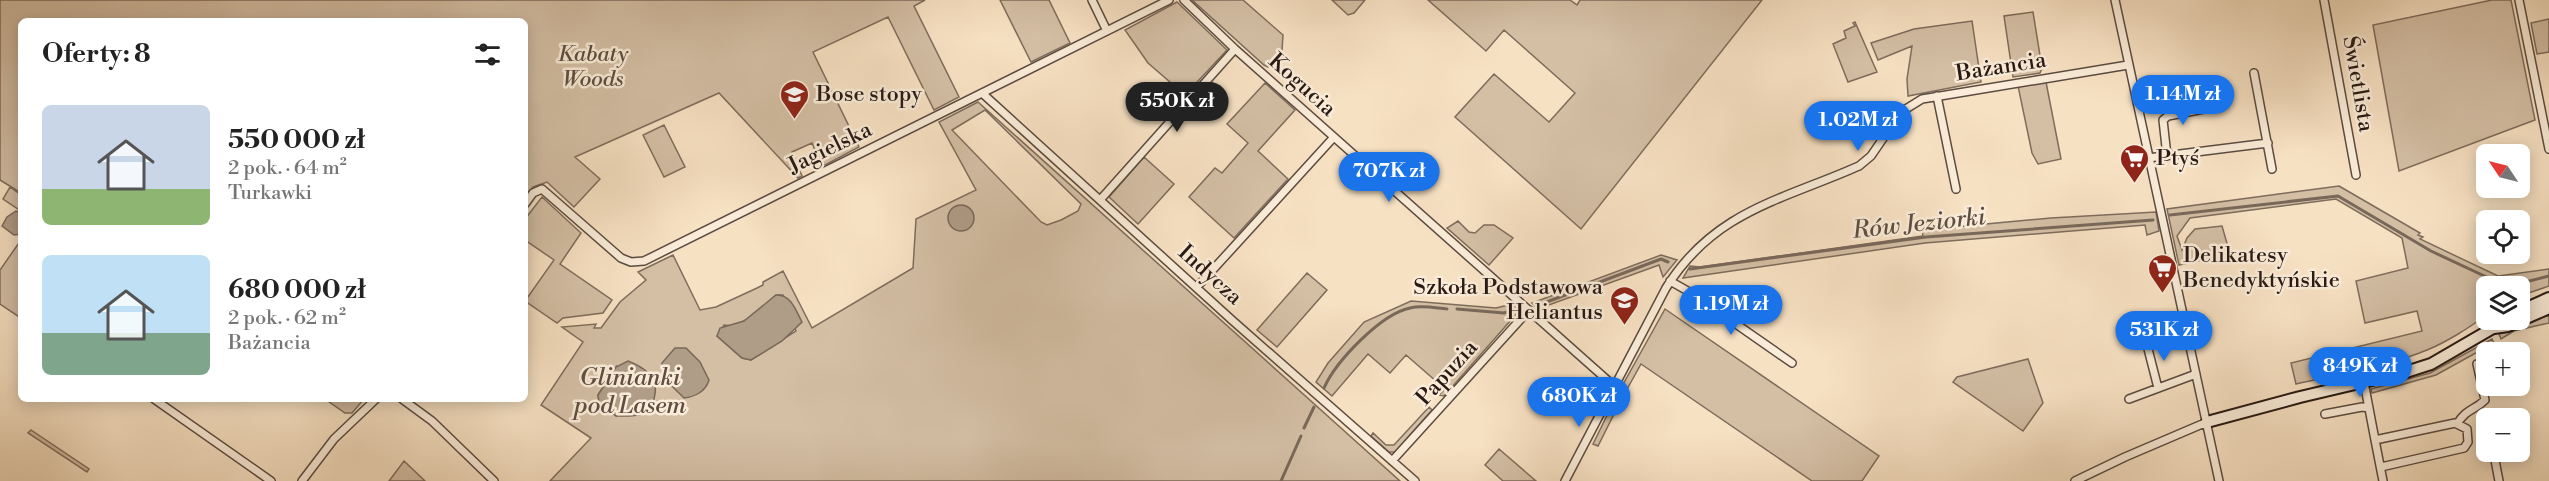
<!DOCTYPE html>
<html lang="pl">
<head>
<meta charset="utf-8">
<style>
	body { margin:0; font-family:"Libre Bodoni",serif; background:#f2f2f2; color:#222; height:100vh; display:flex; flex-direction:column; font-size:22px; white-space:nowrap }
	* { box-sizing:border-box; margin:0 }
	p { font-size:20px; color:#767676 }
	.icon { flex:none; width:33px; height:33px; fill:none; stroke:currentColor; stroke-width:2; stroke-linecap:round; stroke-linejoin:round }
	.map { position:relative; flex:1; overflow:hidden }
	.side { position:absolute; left:18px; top:18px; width:510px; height:384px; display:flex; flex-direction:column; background:#fff; border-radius:9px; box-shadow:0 3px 15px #0003 }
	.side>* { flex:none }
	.needle { width:39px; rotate:305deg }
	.tools { position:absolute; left:2476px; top:144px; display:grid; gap:12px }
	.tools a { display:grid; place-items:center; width:54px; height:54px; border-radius:9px; background:#fff; box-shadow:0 3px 15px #0003; font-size:30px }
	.price { position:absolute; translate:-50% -51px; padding:0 14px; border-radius:21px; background:#1a73e8; color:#fff; font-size:20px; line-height:39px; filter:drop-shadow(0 2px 3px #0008) }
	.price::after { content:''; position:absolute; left:50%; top:36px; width:18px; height:14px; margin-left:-9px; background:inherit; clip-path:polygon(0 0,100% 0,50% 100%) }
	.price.selected { background:#222; color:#fff }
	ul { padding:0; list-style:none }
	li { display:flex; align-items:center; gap:18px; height:150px; padding:0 24px }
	li span { display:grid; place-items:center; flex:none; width:168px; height:120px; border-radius:9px; color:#555 }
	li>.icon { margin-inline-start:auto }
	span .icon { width:72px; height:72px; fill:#fffc; stroke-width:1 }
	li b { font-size:26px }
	h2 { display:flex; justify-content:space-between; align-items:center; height:72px; padding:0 24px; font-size:26px }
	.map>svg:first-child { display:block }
</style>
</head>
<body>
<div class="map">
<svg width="2549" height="481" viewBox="0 0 2549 481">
	<rect width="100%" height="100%" fill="#f7e1c3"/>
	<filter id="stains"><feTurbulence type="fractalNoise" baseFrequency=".00333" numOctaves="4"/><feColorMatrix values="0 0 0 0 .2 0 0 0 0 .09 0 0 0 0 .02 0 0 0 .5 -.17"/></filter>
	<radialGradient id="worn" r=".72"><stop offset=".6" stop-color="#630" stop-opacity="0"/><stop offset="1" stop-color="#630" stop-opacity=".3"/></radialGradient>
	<path fill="#d4bfa5" stroke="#7e6c5c" stroke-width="1.5" fill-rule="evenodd" d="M0,0H925L914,6L959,97L934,110L888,17L813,52L859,147L825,165L820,162L812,143L792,152L802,176L798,178L719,93L575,157L600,179L574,207L547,182L533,187L525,197V21H21V193L0,180Z
		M1000,0H1049L1070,43L1031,62Z
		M1192,0H1243L1283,35L1282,50L1268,67L1264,65Z
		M1332,0H1365L1354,13L1348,15Z
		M1428,0H1570L1577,5L1580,0H1762L1581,229L1455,117L1494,74L1549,122L1575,93L1504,30L1486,51Z
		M2492,0H2511L2535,120L2399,171L2373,25Z
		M1177,2L1227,50L1185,95L1148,63L1125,30Z
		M2033,12L2042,68L2040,73L2013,77L2004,16Z
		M2549,19V52L2537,54L2531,23Z
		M1972,21L1981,82L1908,96L1907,79L1912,46L1878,60L1871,43L1914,29Z
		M1855,22L1877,72L1848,82L1833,44L1846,38L1844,31L1855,26L1853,23Z
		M2046,82L2061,159L2038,164L2032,153L2018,86Z
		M1265,83L1295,110L1258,151L1288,179L1234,238L1189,197L1215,168L1222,173L1248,143L1227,124Z
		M978,102L1400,481H550L591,438L541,405L583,342L562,327L596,324L594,328H601L620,302L646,280L638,272L673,255L700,310L716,307L757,288L763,285V282L783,271L812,328L913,268L916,219L976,190L939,122ZM985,110L1081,204L1078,211L1061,220L1047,225L1041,222L952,130ZM776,295H783L796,331L751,360L742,358L717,336L724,325C743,329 763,306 776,295ZM616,367V416L599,402L598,395Z
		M664,125L685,167L664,177L643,135Z
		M1144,157L1174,184L1138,224L1109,197Z
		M2339,186L2420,233L2418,235L2423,237L2420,239L2498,276L2549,269V286L2520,296V286H2487V315C2468,328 2449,341 2427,350C2386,367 2339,374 2296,384L2291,363L2422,331L2417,311L2365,323L2356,281L2408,268L2402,238L2336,199L2190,218L2177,236L2182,250L2187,238L2195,229L2222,226L2230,254L2179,265L2167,209Z
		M10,187L21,195V211L3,199Z
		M542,197L581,233L560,264L612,300L603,313L563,318L557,323L525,301L554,260L525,240V219Z
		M2156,212L2159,231L2147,235L2145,225L1925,243L1683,278L1690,266L1700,267L1923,236L1922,230L2051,218Z
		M1458,221L1469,232L1475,233L1484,225H1494L1513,238L1489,265L1447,228Z
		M21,240V318L0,304V270Z
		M1661,255L1677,260L1663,277L1659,265L1538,309L1532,303Z
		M1307,273L1327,290L1277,347L1257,330Z
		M1411,301L1496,308L1512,304L1519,311L1444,396L1439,395L1445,389L1406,355L1390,373L1368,354L1332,396L1316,382L1328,363L1364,322Z
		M1665,309L1879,456L1862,481H1812L1641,364L1626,391L1621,388Z
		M2549,315V323L2514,331L2501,339L2499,334Z
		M2492,339L2494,343L2436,375L2372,393L2371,389L2430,373Z
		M2028,359L2043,403L2023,431L1953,382L1957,377Z
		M1618,393L1623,396L1598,446L1593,444Z
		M325,399H364L352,413H345Z
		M1429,407L1432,410L1395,452H1389L1371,436L1373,433L1386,445H1394Z
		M31,430L89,469L87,472L28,433Z
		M1499,449L1536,481H1503L1485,465Z
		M404,461L425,481H389Z"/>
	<path fill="#b09d88" stroke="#79685a" stroke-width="1.5" d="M948 218a13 13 0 1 1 26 0a13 13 0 1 1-26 0Z
		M16,211L21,213V234L14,235L2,226L7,217Z
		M776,295C791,294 796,311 802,322L782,341L751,360L742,358L717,336L720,328L744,321Z
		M675,348H686L700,362L709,380C706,391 695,397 684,398C673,387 662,379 662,363Z
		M628,361C643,367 658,376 655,394C654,400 653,407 648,411C640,417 625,416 616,416L599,402L598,395L616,367Z"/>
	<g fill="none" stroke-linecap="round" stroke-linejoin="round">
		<path stroke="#79685a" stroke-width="3" d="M2170,215L2338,196L2431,251L2495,281L2518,284L2549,276
			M1690,269L1926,237L2153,220
			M1536,306L1661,259L1668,262
			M1457,309L1504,313L1513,310
			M1324,388C1336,361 1381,314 1410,308C1422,305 1435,308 1447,309
			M1304,428L1314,407
			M1281,481L1301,436"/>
		<defs>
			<path id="street" d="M1092,0L1107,31
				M1184,0L1235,49L1614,386
				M2115,0L2219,481
				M2324,0L2356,175
				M2519,0L2549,149
				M2254,73L2272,169
				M982,93L1233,321L1415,481
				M1937,96L1956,189
				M2167,156L2163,120L2168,116L2214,107
				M2148,158L2268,143
				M1100,200L1235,49
				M525,204L533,193L542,189L621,258L631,262L644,261L1169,0
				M1670,281L1693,294L1792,363
				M1197,287L1334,137
				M2146,341L2158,388
				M2364,382L2375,440
				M154,399L271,481
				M402,399L432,421L494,481
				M2129,399L2196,374
				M2325,414L2362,407L2369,408
				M2457,424C2467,408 2474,411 2485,400L2477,364
				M2488,456L2494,455L2499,481
				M1392,461L1529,310
				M2381,467L2464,448L2468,442L2467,429L2455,423L2375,440L2383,481
				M302,481L334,439L376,399
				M1565,481L1666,288C1714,211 1782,200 1859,166L1871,156L1901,112L1922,99L2128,65
				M2075,481L2125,457L2207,422"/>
			<path id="secondary" d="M2520,311L2549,298
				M2494,328L2508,326L2549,308
				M2207,422L2300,397L2406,372L2431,364L2493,328L2503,320"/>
		</defs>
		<use href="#street" stroke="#5b4b40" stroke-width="10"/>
		<use href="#secondary" stroke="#271914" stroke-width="14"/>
		<use href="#street" stroke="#faecd8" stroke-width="7"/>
		<use href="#secondary" stroke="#faecd8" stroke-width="10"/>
	</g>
	<defs>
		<symbol id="school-pin" viewBox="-11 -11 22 30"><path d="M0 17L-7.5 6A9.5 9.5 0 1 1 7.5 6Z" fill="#8f2418" stroke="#faecd8"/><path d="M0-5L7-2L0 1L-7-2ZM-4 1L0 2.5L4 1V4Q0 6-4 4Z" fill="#fff"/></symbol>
		<symbol id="supermarket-pin" viewBox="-11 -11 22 30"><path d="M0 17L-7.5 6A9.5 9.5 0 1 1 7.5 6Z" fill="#8f2418" stroke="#faecd8"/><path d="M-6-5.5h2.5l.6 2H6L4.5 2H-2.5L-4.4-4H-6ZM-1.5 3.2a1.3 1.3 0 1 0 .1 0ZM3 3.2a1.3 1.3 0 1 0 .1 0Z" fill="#fff"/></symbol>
	</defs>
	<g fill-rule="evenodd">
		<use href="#school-pin" x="778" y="78" width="33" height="45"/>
		<use href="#supermarket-pin" x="2118" y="142" width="33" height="45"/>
		<use href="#supermarket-pin" x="2146" y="252" width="33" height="45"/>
		<use href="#school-pin" x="1608" y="284" width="33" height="45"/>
	</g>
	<g text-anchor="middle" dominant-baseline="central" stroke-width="5" stroke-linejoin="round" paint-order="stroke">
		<g font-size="22" font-style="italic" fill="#5b4b40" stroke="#faecd8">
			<text x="593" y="54">Kabaty<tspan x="593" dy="25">Woods</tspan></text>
		</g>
		<g font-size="22" fill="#271914" stroke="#faecd8">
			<text transform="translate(2001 67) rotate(-9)">Bażancia</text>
			<text transform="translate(2358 84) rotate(80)">Świetlista</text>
			<text transform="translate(1302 85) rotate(42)">Kogucia</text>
			<text transform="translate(830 148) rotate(-26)">Jagielska</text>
			<text transform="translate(1210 275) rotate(42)">Indycza</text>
			<text transform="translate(1447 373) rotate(-48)">Papuzia</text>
		</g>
		<g font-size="22" fill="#271914" stroke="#faecd8" text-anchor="start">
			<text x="816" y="94">Bose stopy</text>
			<text x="2156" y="158">Ptyś</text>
			<text x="2183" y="255">Delikatesy<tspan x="2183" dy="25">Benedyktyńskie</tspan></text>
			<text x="1603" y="287" text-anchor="end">Szkoła Podstawowa<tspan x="1603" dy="25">Heliantus</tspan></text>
		</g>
		<g font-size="24" font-style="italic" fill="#5e4e42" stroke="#faecd8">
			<text transform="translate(1919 224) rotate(-6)">Rów Jeziorki</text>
			<text x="630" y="378">Glinianki<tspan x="630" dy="28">pod Lasem</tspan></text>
		</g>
	</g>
	<rect width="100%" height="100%" filter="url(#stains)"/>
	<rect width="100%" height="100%" fill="url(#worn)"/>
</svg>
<div class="tools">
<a><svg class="needle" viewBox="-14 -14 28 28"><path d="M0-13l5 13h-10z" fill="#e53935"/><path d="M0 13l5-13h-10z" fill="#767676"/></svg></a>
<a><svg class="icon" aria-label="locate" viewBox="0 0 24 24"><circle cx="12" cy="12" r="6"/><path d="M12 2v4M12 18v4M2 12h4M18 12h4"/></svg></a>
<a><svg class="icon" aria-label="layers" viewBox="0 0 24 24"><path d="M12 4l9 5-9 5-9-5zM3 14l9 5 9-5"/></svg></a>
<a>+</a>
<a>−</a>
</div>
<b class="price" style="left:2183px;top:126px">1.14M zł</b>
<b class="price selected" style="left:1177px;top:133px">550K zł</b>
<b class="price" style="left:1858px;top:152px">1.02M zł</b>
<b class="price" style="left:1389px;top:203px">707K zł</b>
<b class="price" style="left:1731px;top:336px">1.19M zł</b>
<b class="price" style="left:2164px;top:362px">531K zł</b>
<b class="price" style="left:2360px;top:398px">849K zł</b>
<b class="price" style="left:1579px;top:428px">680K zł</b>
<section class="side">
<h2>Oferty: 8<svg class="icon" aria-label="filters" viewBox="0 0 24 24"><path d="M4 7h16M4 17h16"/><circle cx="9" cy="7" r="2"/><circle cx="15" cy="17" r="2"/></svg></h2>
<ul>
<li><span style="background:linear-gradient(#c9d6e8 70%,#8fb573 0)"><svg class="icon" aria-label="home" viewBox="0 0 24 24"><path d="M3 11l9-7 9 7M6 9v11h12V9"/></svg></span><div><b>550 000 zł</b><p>2 pok. · 64 m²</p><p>Turkawki</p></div></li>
<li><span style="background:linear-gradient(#bfe0f5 65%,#7fa58c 0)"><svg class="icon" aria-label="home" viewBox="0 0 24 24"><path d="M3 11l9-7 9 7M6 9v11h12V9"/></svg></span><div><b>680 000 zł</b><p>2 pok. · 62 m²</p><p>Bażancia</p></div></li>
</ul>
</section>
</div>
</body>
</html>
